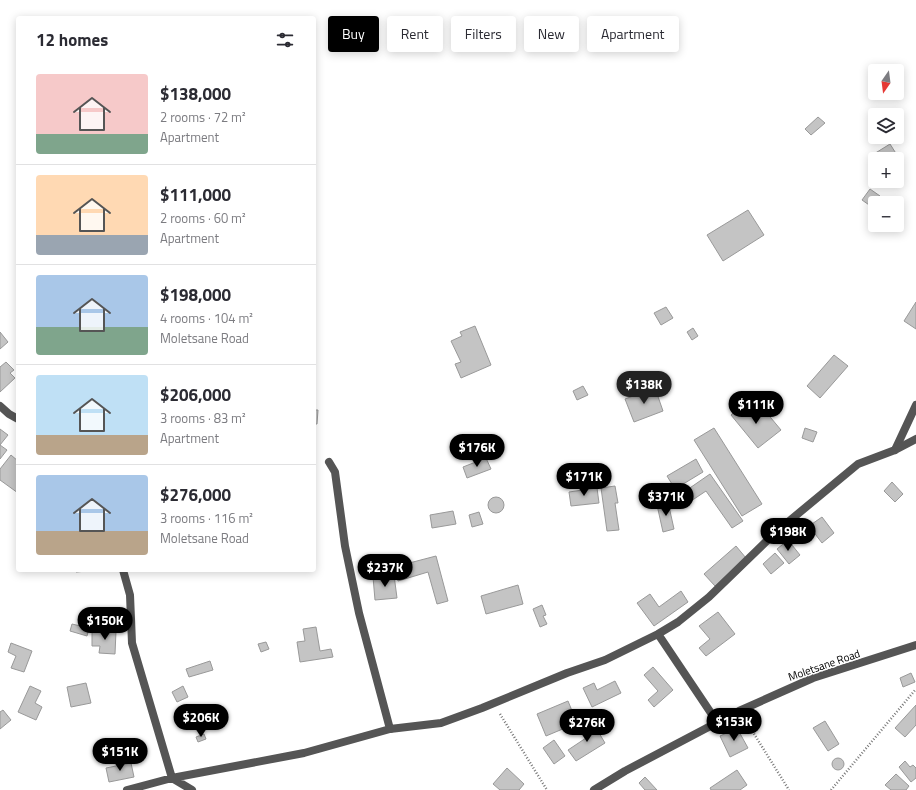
<!DOCTYPE html>
<html lang="en">
<head>
<meta charset="utf-8">
<style>
	body { margin:0; font-family:"Titillium Web",sans-serif; background:#f2f2f3; color:#2b2b33; height:100vh; display:flex; flex-direction:column; font-size:15px; white-space:nowrap }
	* { box-sizing:border-box; margin:0 }
	p { font-size:13px; color:#7c7c81 }
	.icon { flex:none; width:22px; height:22px; fill:none; stroke:currentColor; stroke-width:2; stroke-linecap:round; stroke-linejoin:round }
	.map { position:relative; flex:1; overflow:hidden }
	.details { position:absolute; left:16px; top:16px; width:300px; height:556px; display:flex; flex-direction:column; background:#fff; border-radius:4px; box-shadow:0 2px 10px #0003 }
	.details>* { flex:none }
	.guide { position:absolute; left:328px; top:16px; width:380px; height:36px; display:flex; gap:8px }
	.needle { width:26px; rotate:194deg }
	.fabs { position:absolute; left:868px; top:64px; display:grid; gap:8px }
	.fabs a { display:grid; place-items:center; width:36px; height:36px; border-radius:4px; background:#fff; box-shadow:0 2px 10px #0003; font-size:20px }
	.price { position:absolute; translate:-50% -34px; padding:0 9px; border-radius:14px; background:#000; color:#fff; font-size:13px; line-height:26px; filter:drop-shadow(0 1px 2px #0008) }
	.price::after { content:''; position:absolute; left:50%; top:24px; width:12px; height:9px; margin-left:-6px; background:inherit; clip-path:polygon(0 0,100% 0,50% 100%) }
	.price.current { background:#222; color:#fff }
	ul { padding:0; list-style:none }
	li { display:flex; align-items:center; gap:12px; height:100px; padding:0 20px }
	li+li { border-top:1px solid #e1e1e2 }
	li span { display:grid; place-items:center; flex:none; width:112px; height:80px; border-radius:4px; color:#555 }
	li>.icon { margin-inline-start:auto }
	span .icon { width:48px; height:48px; fill:#fffc; stroke-width:1 }
	li b { font-size:17px }
	h2 { display:flex; justify-content:space-between; align-items:center; height:48px; padding:0 20px; font-size:17px }
	.chip { padding:0 14px; border-radius:4px; background:#fff; box-shadow:0 2px 10px #0003; font-size:14px; line-height:36px }
	.chip.current { background:#000; color:#fff }
	.map>svg:first-child { display:block }
</style>
</head>
<body>
<div class="map">
<svg width="916" height="790" viewBox="0 0 916 790">
	<rect width="100%" height="100%" fill="#fff"/>
	<path fill="#c4c4c4" stroke="#999" d="M818,117L825,123L811,135L805,129Z
		M890,144L897,155L891,159H875V167L869,157Z
		M870,189L880,196L872,207L862,200Z
		M748,210L764,235L723,261L707,235Z
		M916,302V329L904,321Z
		M666,307L673,318L661,325L654,313Z
		M475,326L491,365L461,378L455,364L461,362L451,341L462,336L460,332Z
		M693,328L698,336L692,340L687,332Z
		M0,332L8,342L0,349Z
		M834,355L848,366L820,398L807,386Z
		M6,362L14,370L10,373L15,378L0,392V367Z
		M583,386L588,395L577,400L573,391Z
		M655,388L663,411L634,422L625,399Z
		M743,405L750,414L761,406L781,430L758,448L731,415Z
		M314,410H318L317,424H314Z
		M714,428L762,504L742,516L694,440Z
		M805,428L817,432L813,442L802,438Z
		M0,429L8,435L0,445L7,450L0,459Z
		M11,455L18,461V493L0,480V469Z
		M486,458L491,469L467,478L463,467Z
		M696,459L703,472L675,489L667,476Z
		M710,474L743,521L732,528L706,491L691,501L684,492Z
		M892,482L903,494L895,502L884,491Z
		M615,486L618,503H615L619,530L607,531L601,488Z
		M597,488L599,503L571,506L569,492Z
		M488 505a8 8 0 1 1 16 0a8 8 0 1 1-16 0Z
		M668,502L674,529L663,532L657,505Z
		M453,511L456,524L432,528L430,515Z
		M479,512L483,524L472,527L469,515Z
		M822,517L834,533L822,543L809,526Z
		M788,540L800,555L789,564L777,549Z
		M736,546L746,558L715,586L704,574Z
		M775,553L784,563L771,574L763,564Z
		M436,556L448,601L437,604L428,572L398,581L394,567Z
		M76,570H97L76,572Z
		M394,575L397,598L375,600L373,577Z
		M518,585L523,604L486,614L481,596Z
		M681,591L688,602L654,626L637,603L650,594L659,607Z
		M542,605L546,615L543,616L547,624L540,627L533,609Z
		M718,612L735,634L706,656L699,648L710,639L699,626Z
		M72,624L89,628L87,636L70,631Z
		M316,627L320,651L331,649L333,657L300,662L297,642L305,641L303,629Z
		M92,631H116L115,654L99,653L100,646H92Z
		M266,642L269,649L261,652L258,644Z
		M11,643L32,651L24,672L11,668L16,656L8,652Z
		M210,661L213,670L189,677L186,669Z
		M653,667L673,690L654,707L648,700L658,691L644,675Z
		M911,673L915,682L903,687L900,678Z
		M615,681L621,693L592,707L583,688L594,683L597,690Z
		M86,683L91,703L71,707L67,687Z
		M30,686L41,691L35,703L42,707L36,720L18,712Z
		M183,686L188,697L177,702L172,692Z
		M568,701L577,723L546,736L537,714Z
		M916,705V725L905,737L895,728Z
		M187.5 712a5.5 5.5 0 1 1 11 0a5.5 5.5 0 1 1-11 0Z
		M3,710L11,720L0,729V712Z
		M825,721L839,744L828,751L813,728Z
		M593,723L605,743L576,761L568,750L586,738L581,731Z
		M737,728L748,748L730,757L720,736Z
		M204,734L206,739L198,742L196,737Z
		M554,740L565,756L554,764L543,748Z
		M832 764a6 6 0 1 1 12 0a6 6 0 1 1-12 0Z
		M905,761L910,767L913,765L916,768V778L911,782L899,767Z
		M131,763L134,777L109,782L106,768Z
		M507,768L524,784L519,790H500L493,784Z
		M737,770L747,785L740,790H711L710,788Z
		M896,774L909,786L906,790H891L885,785Z
		M645,777L657,790H645L639,783Z"/>
	<g fill="none" stroke-linecap="round" stroke-linejoin="round">
		<path stroke="#777" stroke-width="2.5" stroke-dasharray="1 2" stroke-linecap="butt" d="M500,714L547,790
			M746,721L789,790
			M831,790L916,689"/>
		<path stroke="#555" stroke-width="8" d="M895,450L916,405
			M329,462L335,472L345,546L359,613L390,729"/>
		<path stroke="#555" stroke-width="8" d="M0,406L9,414L18,419
			M123,570L130,595L132,643L172,778L192,790
			M658,634L717,722
			M127,790L172,778L304,753L390,729L441,723L482,708L567,673L605,660L658,634L678,622L709,597L776,532L858,464L895,450L916,439
			M594,790L625,771L739,711L813,678L916,645"/>
	</g>
	<g text-anchor="middle" dominant-baseline="central" stroke-width="3" stroke-linejoin="round" paint-order="stroke">
		<g font-size="11" fill="#000" stroke="#fff">
			<text transform="translate(824 665) rotate(-19)">Moletsane Road</text>
		</g>
	</g>
</svg>
<div class="fabs">
<a><svg class="needle" viewBox="-14 -14 28 28"><path d="M0-13l5 13h-10z" fill="#e53935"/><path d="M0 13l5-13h-10z" fill="#7c7c81"/></svg></a>
<a><svg class="icon" aria-label="layers" viewBox="0 0 24 24"><path d="M12 4l9 5-9 5-9-5zM3 14l9 5 9-5"/></svg></a>
<a>+</a>
<a>−</a>
</div>
<b class="price current" style="left:644px;top:405px">$138K</b>
<b class="price" style="left:756px;top:425px">$111K</b>
<b class="price" style="left:477px;top:468px">$176K</b>
<b class="price" style="left:584px;top:497px">$171K</b>
<b class="price" style="left:666px;top:517px">$371K</b>
<b class="price" style="left:788px;top:552px">$198K</b>
<b class="price" style="left:385px;top:588px">$237K</b>
<b class="price" style="left:105px;top:641px">$150K</b>
<b class="price" style="left:201px;top:738px">$206K</b>
<b class="price" style="left:734px;top:742px">$153K</b>
<b class="price" style="left:587px;top:743px">$276K</b>
<b class="price" style="left:120px;top:772px">$151K</b>
<div class="guide">
<a class="chip current">Buy</a>
<a class="chip">Rent</a>
<a class="chip">Filters</a>
<a class="chip">New</a>
<a class="chip">Apartment</a>
</div>
<section class="details">
<h2>12 homes<svg class="icon" aria-label="filters" viewBox="0 0 24 24"><path d="M4 7h16M4 17h16"/><circle cx="9" cy="7" r="2"/><circle cx="15" cy="17" r="2"/></svg></h2>
<ul>
<li><span style="background:linear-gradient(#f6c9c9 75%,#7fa58c 0)"><svg class="icon" aria-label="home" viewBox="0 0 24 24"><path d="M3 11l9-7 9 7M6 9v11h12V9"/></svg></span><div><b>$138,000</b><p>2 rooms · 72 m²</p><p>Apartment</p></div></li>
<li><span style="background:linear-gradient(#ffd9b3 75%,#9aa5b1 0)"><svg class="icon" aria-label="home" viewBox="0 0 24 24"><path d="M3 11l9-7 9 7M6 9v11h12V9"/></svg></span><div><b>$111,000</b><p>2 rooms · 60 m²</p><p>Apartment</p></div></li>
<li><span style="background:linear-gradient(#a9c7e8 65%,#7fa58c 0)"><svg class="icon" aria-label="home" viewBox="0 0 24 24"><path d="M3 11l9-7 9 7M6 9v11h12V9"/></svg></span><div><b>$198,000</b><p>4 rooms · 104 m²</p><p>Moletsane Road</p></div></li>
<li><span style="background:linear-gradient(#bfe0f5 75%,#b9a48a 0)"><svg class="icon" aria-label="home" viewBox="0 0 24 24"><path d="M3 11l9-7 9 7M6 9v11h12V9"/></svg></span><div><b>$206,000</b><p>3 rooms · 83 m²</p><p>Apartment</p></div></li>
<li><span style="background:linear-gradient(#a9c7e8 70%,#b9a48a 0)"><svg class="icon" aria-label="home" viewBox="0 0 24 24"><path d="M3 11l9-7 9 7M6 9v11h12V9"/></svg></span><div><b>$276,000</b><p>3 rooms · 116 m²</p><p>Moletsane Road</p></div></li>
</ul>
</section>
</div>
</body>
</html>
